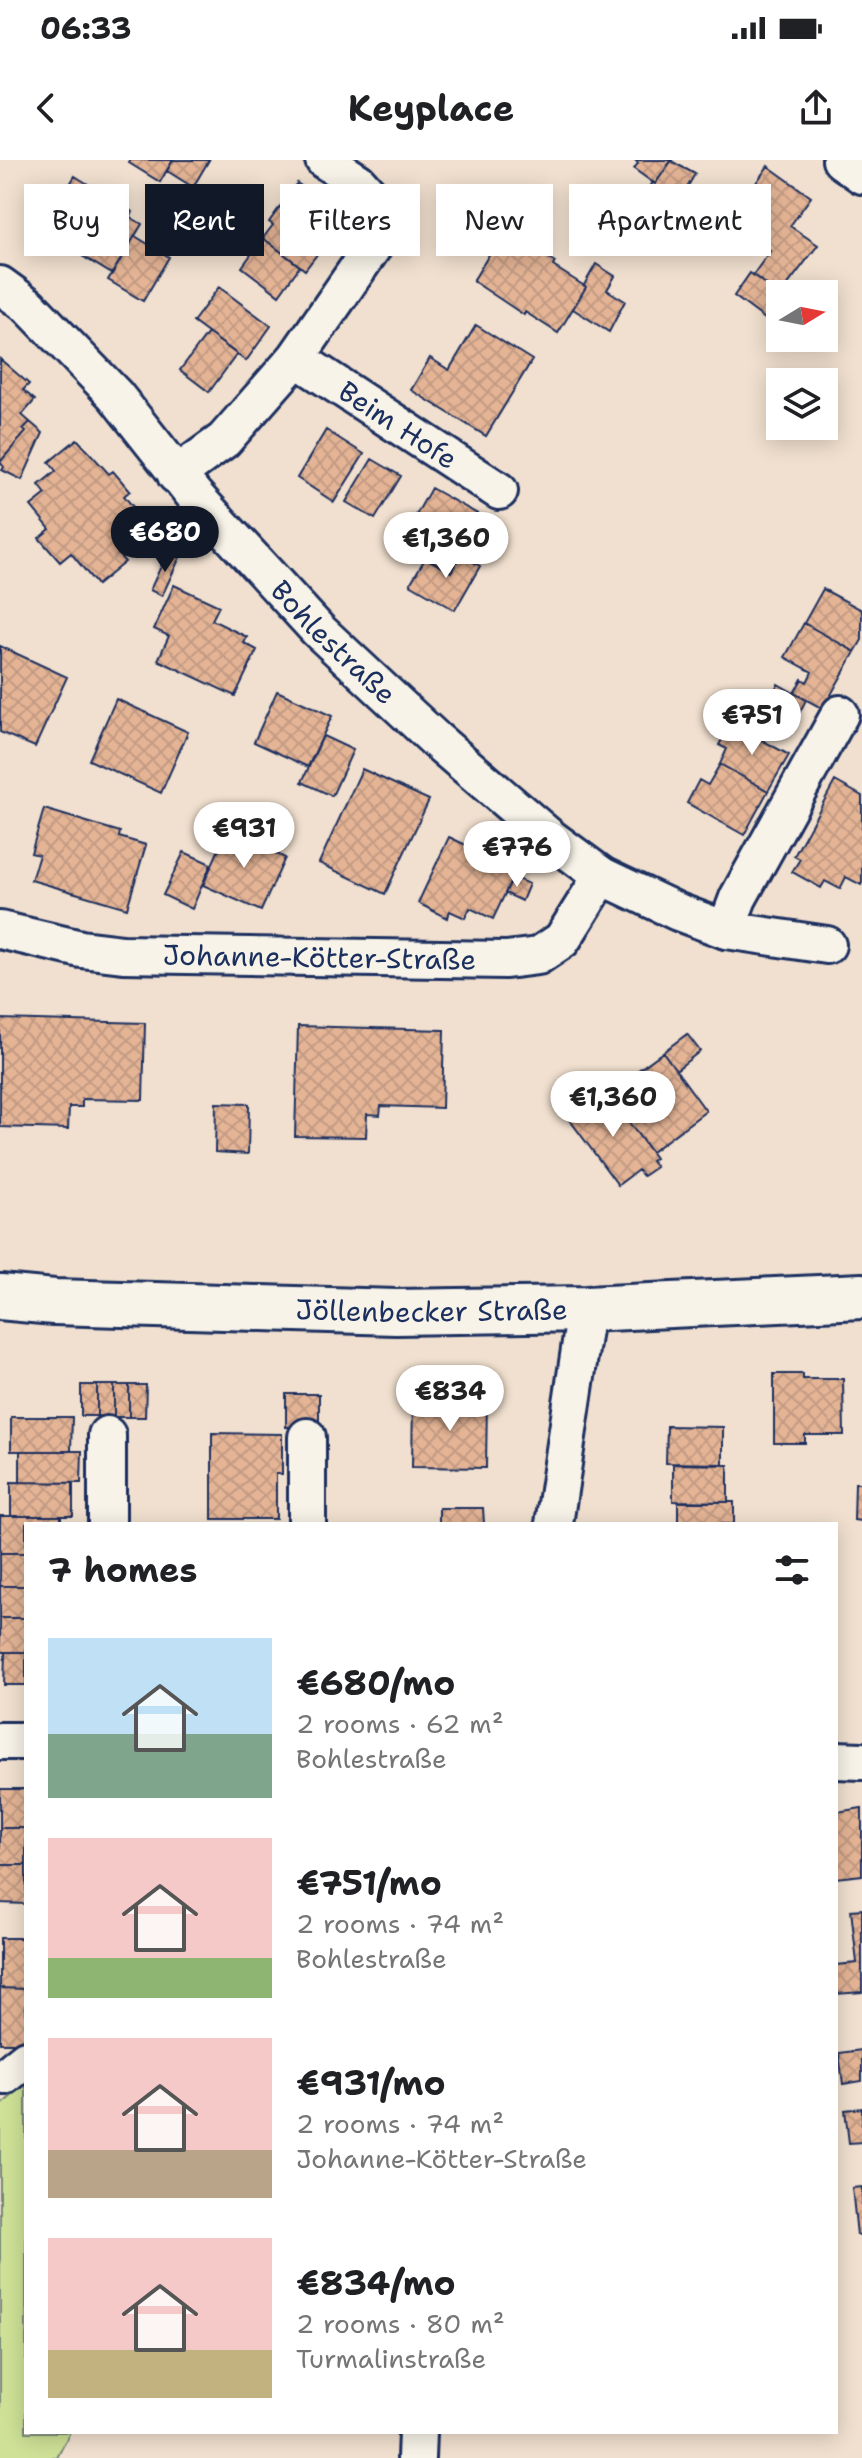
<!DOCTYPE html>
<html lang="en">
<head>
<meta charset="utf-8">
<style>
	body { margin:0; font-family:"Shantell Sans",sans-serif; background:#f2f2f2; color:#202124; height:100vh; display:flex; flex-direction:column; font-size:30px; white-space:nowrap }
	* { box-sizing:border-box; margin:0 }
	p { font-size:26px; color:#757577 }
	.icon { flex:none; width:44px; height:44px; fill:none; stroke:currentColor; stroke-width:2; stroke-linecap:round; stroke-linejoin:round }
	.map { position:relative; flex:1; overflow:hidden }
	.side { position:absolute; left:24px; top:1362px; width:814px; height:912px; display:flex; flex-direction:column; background:#fff; border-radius:0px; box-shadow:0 4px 20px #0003 }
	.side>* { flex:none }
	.hud { position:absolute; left:24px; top:24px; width:814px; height:72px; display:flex; gap:16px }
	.needle { width:52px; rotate:80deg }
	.fabs { position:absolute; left:766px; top:120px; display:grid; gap:16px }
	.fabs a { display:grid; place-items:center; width:72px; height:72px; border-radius:0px; background:#fff; box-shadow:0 4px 20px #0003; font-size:40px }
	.price { position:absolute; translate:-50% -68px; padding:0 18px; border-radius:28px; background:#fff; color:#222; font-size:26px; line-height:52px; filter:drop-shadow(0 2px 4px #0008) }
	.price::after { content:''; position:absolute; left:50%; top:48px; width:24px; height:18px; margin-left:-12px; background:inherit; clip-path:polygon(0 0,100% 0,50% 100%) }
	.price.on { background:#111827; color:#fff }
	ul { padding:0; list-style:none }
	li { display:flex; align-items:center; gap:24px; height:200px; padding:0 24px }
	li span { display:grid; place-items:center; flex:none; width:224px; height:160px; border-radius:0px; color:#555 }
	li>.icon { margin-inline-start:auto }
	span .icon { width:96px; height:96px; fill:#fffc; stroke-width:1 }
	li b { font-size:34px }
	h2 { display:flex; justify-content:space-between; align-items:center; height:96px; padding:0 24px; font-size:34px }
	.tag { padding:0 28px; border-radius:0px; background:#fff; box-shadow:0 4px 20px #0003; font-size:28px; line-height:72px }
	.tag.on { background:#111827; color:#fff }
	.status { display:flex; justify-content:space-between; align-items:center; height:56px; padding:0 40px; background:#fff; direction:ltr }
	.status svg { height:22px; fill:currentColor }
	header { display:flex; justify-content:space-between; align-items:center; height:104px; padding:0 24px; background:#fff; font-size:36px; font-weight:700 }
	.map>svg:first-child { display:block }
</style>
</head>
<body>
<div class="status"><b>06:33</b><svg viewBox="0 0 49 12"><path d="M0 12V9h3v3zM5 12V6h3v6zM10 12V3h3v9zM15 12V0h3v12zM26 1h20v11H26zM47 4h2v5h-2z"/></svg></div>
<header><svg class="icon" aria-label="back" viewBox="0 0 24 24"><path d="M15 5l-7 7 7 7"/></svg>Keyplace<svg class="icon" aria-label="share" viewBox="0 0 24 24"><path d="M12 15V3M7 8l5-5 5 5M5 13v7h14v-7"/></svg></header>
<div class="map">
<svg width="862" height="2298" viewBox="0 0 862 2298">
	<defs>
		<pattern id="building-cross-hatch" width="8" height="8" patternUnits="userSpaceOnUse" patternTransform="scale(2)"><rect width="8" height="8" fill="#e4b495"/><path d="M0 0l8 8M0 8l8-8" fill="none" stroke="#c39b83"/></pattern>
	</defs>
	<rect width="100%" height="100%" fill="#f1e0cf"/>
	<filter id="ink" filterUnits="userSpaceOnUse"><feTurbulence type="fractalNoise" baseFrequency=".0125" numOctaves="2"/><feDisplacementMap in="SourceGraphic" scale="16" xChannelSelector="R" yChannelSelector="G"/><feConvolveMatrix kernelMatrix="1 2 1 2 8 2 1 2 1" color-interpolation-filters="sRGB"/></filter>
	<g filter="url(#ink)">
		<path fill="#cee196" stroke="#74887a" stroke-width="2" d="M26,1924V2272H70L57,2298H0V1946Z"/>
		<path fill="url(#building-cross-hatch)" stroke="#1b2f5e" stroke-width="2" d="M129,0H173L160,22L129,3Z
			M173,0H209L193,27L167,11Z
			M635,0H672L655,24L634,9L638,3Z
			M671,1L695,14L670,57L642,41L653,22L655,24Z
			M768,6L811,37L790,66L818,85L780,135L753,115L770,91L729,61Z
			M75,16L133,52L130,57L142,64L112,114L41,71Z
			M297,23L324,43L321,47L341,63L305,110L263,78L273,65L269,62Z
			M501,75L526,90L529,85L555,102L553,106L586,127L558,173L525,152L524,155L473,121Z
			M135,76L169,97L143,141L108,120Z
			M263,78L300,106L279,135L242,107Z
			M596,104L615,116L607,130L625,141L609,172L573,149L586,127L584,125Z
			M750,113L780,135L765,159L734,136Z
			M219,127L271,166L246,201L193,162Z
			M476,165L532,200L486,276L411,230L430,198L449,210Z
			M208,173L237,194L209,232L180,210Z
			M0,199L29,224L23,230L35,240L22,255L30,262L23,269L26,272L0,302Z
			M30,262L43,273L22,320L2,310L4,307L0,302L26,272L23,269Z
			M326,270L364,294L334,342L297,318Z
			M77,279L109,314L113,311L130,331L124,336L143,359L128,371L135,380L118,394L125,402L97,425L71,393L60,402L39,378L50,369L31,346L46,334L39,325L56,311L49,302Z
			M372,299L401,316L375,359L346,342Z
			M431,328L481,356L451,412L400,384Z
			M168,391L180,397L162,436L150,430Z
			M461,395L480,406L455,450L410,424L426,397L451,412Z
			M174,425L219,446L212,460L247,477L244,483L257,490L235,536L158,500L169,476L154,469Z
			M823,429L862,450V480L855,492L804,463Z
			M804,463L855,492L823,549L794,533L802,519L807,522L812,512L785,497Z
			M0,486L67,517L35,587L0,572Z
			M778,524L806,540L797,557L769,541Z
			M277,531L332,556L308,607L254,582Z
			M116,539L188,572L161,633L89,600Z
			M731,563L789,595L768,631L720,604L727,589L719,585Z
			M323,576L353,590L332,636L302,622Z
			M720,604L768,631L744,675L687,643L699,620L708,625Z
			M362,609L429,640L385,734L319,703Z
			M835,621L862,636V723L861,725L846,717L840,729L825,721L821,728L792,712L800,699L794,696Z
			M44,649L120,672L119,677L146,685L127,748L31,720L39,695L31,693Z
			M227,671L245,679L248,675L268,684L267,689L285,698L261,751L203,725Z
			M449,677L468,686L470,683L506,700L501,711L513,717L493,759L470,748L465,758L450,751L447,758L418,743Z
			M184,692L211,704L192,749L163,735Z
			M513,717L529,724L522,741L505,733Z
			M0,859L145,863L143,940L82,939V947H69L68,969L0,967Z
			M298,866L444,870L442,948L381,946L380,955L367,954L366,977L295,976Z
			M687,874L700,891L676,910L663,892Z
			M663,892L706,951L651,992L607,933Z
			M606,931L655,998L651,1001L656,1007L643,1016L638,1010L618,1025L569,959Z
			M216,943L249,944L248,994L215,992Z
			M774,1214H803V1219H843L844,1275H805V1283H774Z
			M81,1225H97V1256H81Z
			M97,1225H114V1257L97,1256Z
			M114,1225H129V1257H114Z
			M129,1225H146L145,1257H129Z
			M286,1234H319V1267H286Z
			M413,1238L487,1239L486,1308L412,1307Z
			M11,1257H72L71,1291H11Z
			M667,1266L723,1267V1304L666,1303Z
			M212,1273L282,1274V1314H276V1359H212Z
			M20,1291H82L81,1323L20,1322Z
			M673,1304L728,1305V1342L673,1341Z
			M11,1322L73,1323V1356H11Z
			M855,1323H862V1361L854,1360Z
			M678,1342H734V1364H678Z
			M439,1348H483L484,1364H439Z
			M0,1356H61V1364H26V1393H0Z
			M0,1393H26V1426H0Z
			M0,1426H26V1458H0Z
			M0,1458H26V1492H0Z
			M5,1492H26V1525H4Z
			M0,1629H26V1668H0Z
			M862,1648V1715L836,1718V1652Z
			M0,1668H26V1705H0Z
			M0,1705H26V1744L0,1743Z
			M862,1749V1832L836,1834V1805L857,1803L851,1750Z
			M0,1778H26V1829L0,1828Z
			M0,1828L26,1829V1883H0Z
			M862,1890V1921L843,1924L839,1893Z
			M862,1948V1982L849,1983L845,1950Z
			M862,2027V2075H857L852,2028Z"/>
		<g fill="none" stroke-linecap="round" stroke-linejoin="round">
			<defs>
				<g id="minor">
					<path d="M841,0L862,15"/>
					<path id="s1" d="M0,125L29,146L115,235L194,335L318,470L436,580L549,677L602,716L678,752L726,770L827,785"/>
					<path id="s2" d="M296,198L499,331"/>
					<path d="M176,315L224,280L296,198L372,88L382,49L358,22L324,0"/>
					<path id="s3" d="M0,770L81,789L123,794L506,800L538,796L562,780L602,716"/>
					<path d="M726,770L738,738L840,554"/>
					<path d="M107,1364V1275"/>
					<path d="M307,1364V1277"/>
					<path d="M554,1364L586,1149"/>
					<path d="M0,1581H26"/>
					<path d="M836,1600L862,1601"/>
					<path d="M5,1916L26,1899"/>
					<path d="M416,2298L417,2272"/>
				</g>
				<g id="major">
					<path id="s4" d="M0,1137L54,1142L396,1152L586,1149L862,1136"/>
				</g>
			</defs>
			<use href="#minor" stroke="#1b2f5e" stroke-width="42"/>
			<use href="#major" stroke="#1b2f5e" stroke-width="50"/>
			<use href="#minor" stroke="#f7f3e8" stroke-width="36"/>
			<use href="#major" stroke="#f7f3e8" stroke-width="44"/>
		</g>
	</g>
	<g text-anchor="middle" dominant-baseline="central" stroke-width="6" stroke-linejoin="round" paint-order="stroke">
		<g font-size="28" fill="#1b2f5e" stroke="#f7f3e8">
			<text stroke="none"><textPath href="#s2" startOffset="122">Beim Hofe</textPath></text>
			<text stroke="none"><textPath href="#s1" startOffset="490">Bohlestraße</textPath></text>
			<text stroke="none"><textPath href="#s3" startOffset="322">Johanne-Kötter-Straße</textPath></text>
			<text stroke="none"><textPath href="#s4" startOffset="432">Jöllenbecker Straße</textPath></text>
		</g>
	</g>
</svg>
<div class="fabs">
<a><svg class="needle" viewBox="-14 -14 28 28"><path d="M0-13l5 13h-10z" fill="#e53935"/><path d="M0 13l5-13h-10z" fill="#757577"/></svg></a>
<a><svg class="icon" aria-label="layers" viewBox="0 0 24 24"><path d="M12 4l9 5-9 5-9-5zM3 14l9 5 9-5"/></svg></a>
</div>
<b class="price on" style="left:165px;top:414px">€680</b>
<b class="price" style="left:446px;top:420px">€1,360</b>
<b class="price" style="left:752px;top:597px">€751</b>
<b class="price" style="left:244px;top:710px">€931</b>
<b class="price" style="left:517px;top:729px">€776</b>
<b class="price" style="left:613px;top:979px">€1,360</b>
<b class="price" style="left:450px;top:1273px">€834</b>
<div class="hud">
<a class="tag">Buy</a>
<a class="tag on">Rent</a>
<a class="tag">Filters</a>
<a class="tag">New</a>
<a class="tag">Apartment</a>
</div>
<section class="side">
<h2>7 homes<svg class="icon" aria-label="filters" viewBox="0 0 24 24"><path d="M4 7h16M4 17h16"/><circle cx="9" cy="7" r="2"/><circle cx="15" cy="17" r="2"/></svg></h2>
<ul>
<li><span style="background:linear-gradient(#bfe0f5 60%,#7fa58c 0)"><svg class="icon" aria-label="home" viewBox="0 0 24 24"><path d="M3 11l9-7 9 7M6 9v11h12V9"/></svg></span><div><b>€680/mo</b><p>2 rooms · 62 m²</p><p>Bohlestraße</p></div></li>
<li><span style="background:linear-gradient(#f6c9c9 75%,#8fb573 0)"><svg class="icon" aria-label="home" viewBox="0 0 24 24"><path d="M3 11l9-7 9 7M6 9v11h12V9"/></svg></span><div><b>€751/mo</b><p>2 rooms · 74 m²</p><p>Bohlestraße</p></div></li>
<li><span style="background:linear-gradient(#f6c9c9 70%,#b9a48a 0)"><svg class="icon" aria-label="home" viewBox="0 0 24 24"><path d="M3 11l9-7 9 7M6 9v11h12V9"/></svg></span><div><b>€931/mo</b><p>2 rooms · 74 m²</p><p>Johanne-Kötter-Straße</p></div></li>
<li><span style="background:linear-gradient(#f6c9c9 70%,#c2b280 0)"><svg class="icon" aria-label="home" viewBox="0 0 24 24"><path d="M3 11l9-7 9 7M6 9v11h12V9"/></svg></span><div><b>€834/mo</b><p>2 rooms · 80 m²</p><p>Turmalinstraße</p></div></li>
</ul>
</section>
</div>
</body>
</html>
